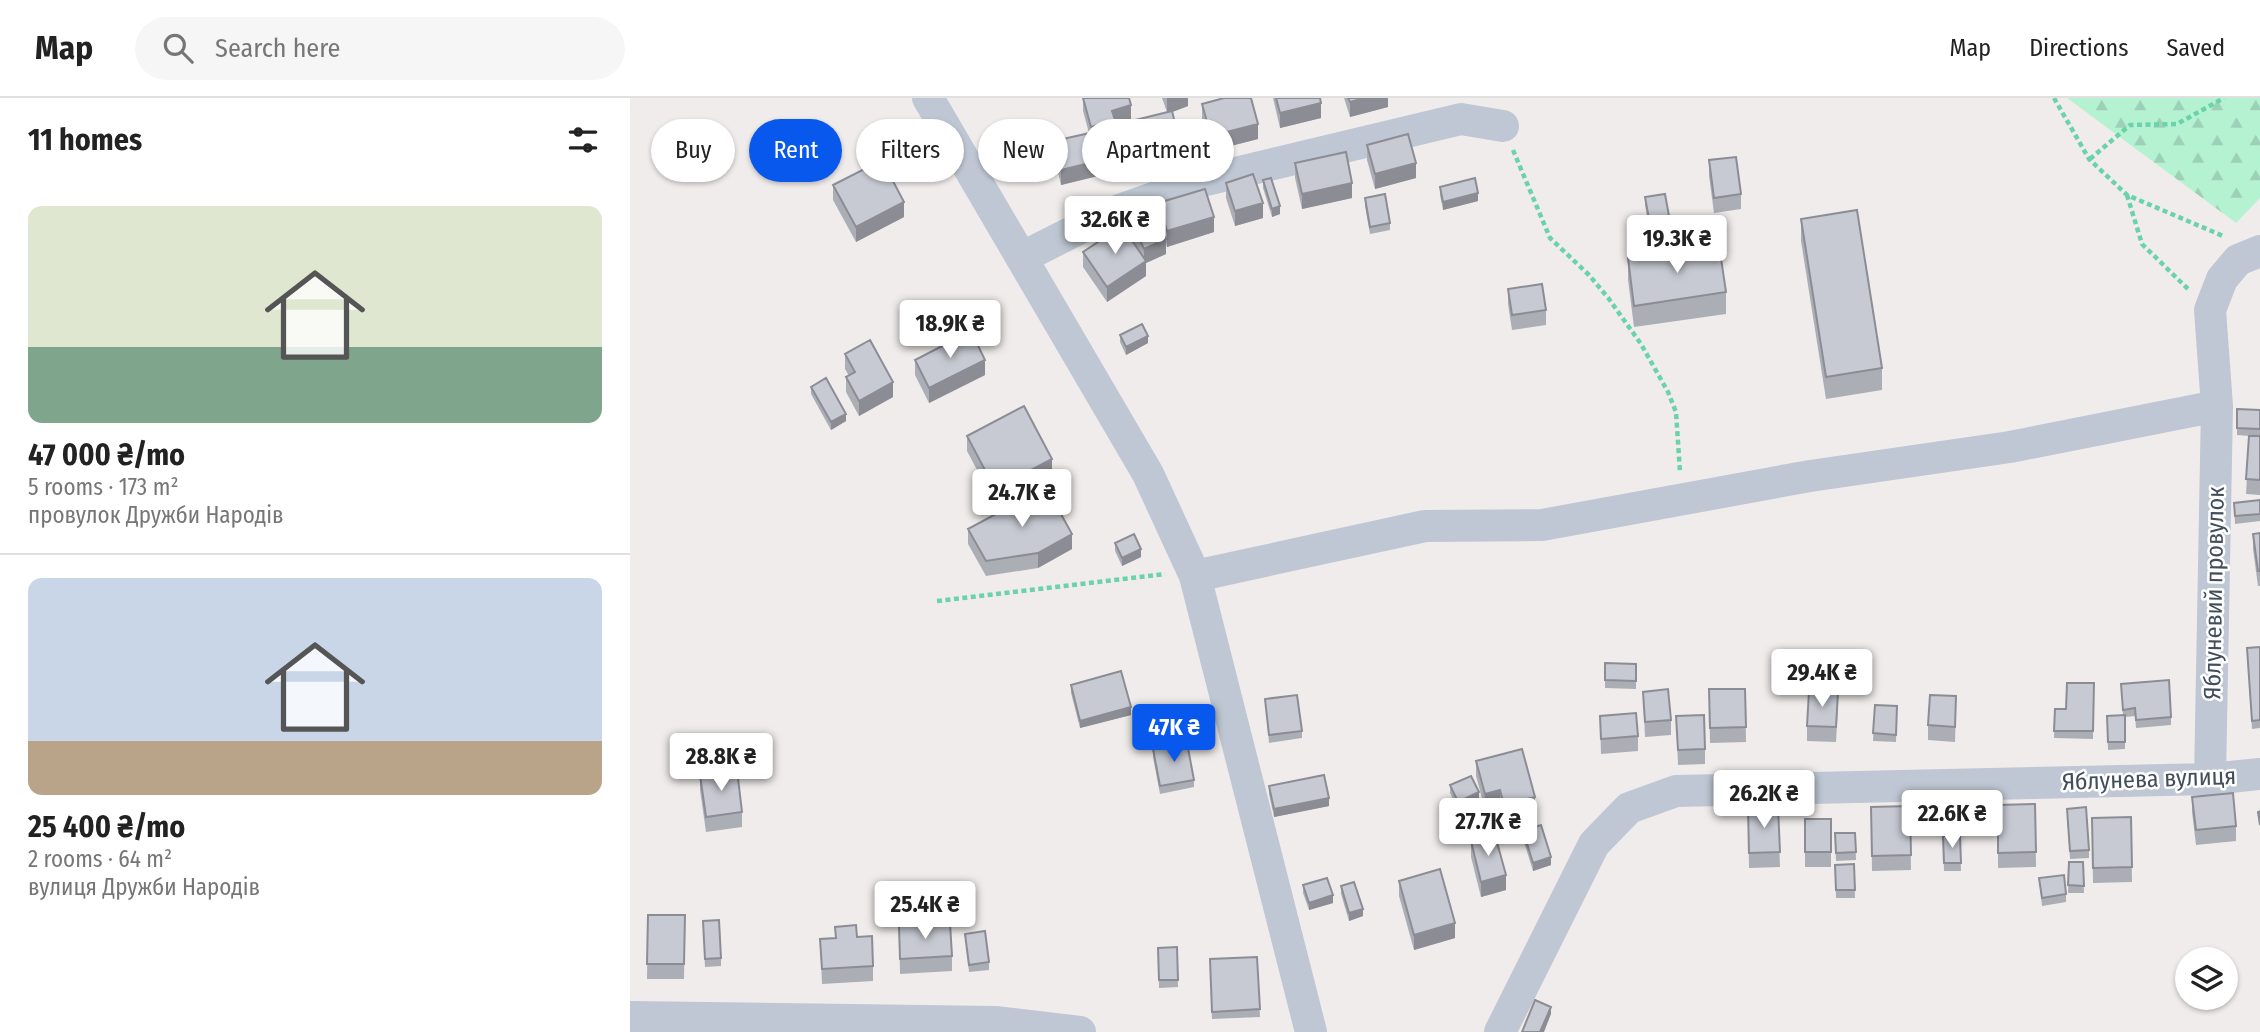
<!DOCTYPE html>
<html lang="en">
<head>
<meta charset="utf-8">
<style>
	body { margin:0; font-family:"Fira Sans Condensed",sans-serif; background:#f6f6f6; color:#222; height:100vh; display:flex; flex-direction:column; font-size:26px; white-space:nowrap }
	* { box-sizing:border-box; margin:0 }
	p { font-size:23px; color:#767676 }
	.icon { flex:none; width:38px; height:38px; fill:none; stroke:currentColor; stroke-width:2; stroke-linecap:round; stroke-linejoin:round }
	.map { position:relative; flex:1; overflow:hidden }
	.details { display:flex; flex-direction:column; background:#fff; width:630px }
	.details>* { flex:none }
	.top-card { position:absolute; left:21px; top:21px; width:665px; height:63px; display:flex; gap:14px }
	.tools { position:absolute; left:1545px; top:849px; display:grid; gap:14px }
	.tools a { display:grid; place-items:center; width:63px; height:63px; border-radius:50%; background:#fff; box-shadow:0 2px 5px #0004; font-size:35px }
	.price { position:absolute; translate:-50% -60px; padding:0 16px; border-radius:7px; background:#fff; color:#222; font-size:23px; line-height:46px; filter:drop-shadow(0 2px 4px #0008) }
	.price::after { content:''; position:absolute; left:50%; top:42px; width:21px; height:16px; margin-left:-10px; background:inherit; clip-path:polygon(0 0,100% 0,50% 100%) }
	.price.active { background:#0958ed; color:#fff }
	ul { padding:0; list-style:none }
	li { display:grid; align-content:center; gap:14px; height:371px; padding:0 28px }
	li+li { border-top:2px solid #e0e0e0 }
	li span { display:grid; place-items:center; height:217px; border-radius:14px; color:#555 }
	li>.icon { margin-inline-start:auto }
	span .icon { width:126px; height:126px; fill:#fffc; stroke-width:1 }
	li b { font-size:30px }
	h2 { display:flex; justify-content:space-between; align-items:center; height:84px; padding:0 28px; font-size:30px }
	.pill { padding:0 24px; border-radius:32px; background:#fff; box-shadow:0 2px 5px #0004; font-size:24px; line-height:63px }
	.pill.active { background:#0958ed; color:#fff }
	header { display:flex; align-items:center; gap:42px; box-sizing:border-box; height:98px; padding:0 35px; background:#fff; border-bottom:2px solid #e0e0e0 }
	header strong { font-size:33px }
	nav { display:flex; gap:38px; margin-inline-start:auto; font-size:24px }
	.search { width:490px; height:63px; background:#f6f6f6; display:flex; align-items:center; gap:18px; box-sizing:border-box; padding:0 24px; border-radius:38px; color:#767676; font-size:26px }
	main { display:flex; flex:1; min-height:0 }
	.map>svg:first-child { display:block }
</style>
</head>
<body>
<header>
<strong>Map</strong>
<div class="search"><svg class="icon" aria-label="search" viewBox="0 0 24 24"><circle cx="10" cy="10" r="6"/><path d="M15 15l6 6"/></svg>Search here</div>
<nav><a>Map</a><a>Directions</a><a>Saved</a></nav>
</header>
<main>
<section class="details">
<h2>11 homes<svg class="icon" aria-label="filters" viewBox="0 0 24 24"><path d="M4 7h16M4 17h16"/><circle cx="9" cy="7" r="2"/><circle cx="15" cy="17" r="2"/></svg></h2>
<ul>
<li><span style="background:linear-gradient(#dfe7d0 65%,#7fa58c 0)"><svg class="icon" aria-label="home" viewBox="0 0 24 24"><path d="M3 11l9-7 9 7M6 9v11h12V9"/></svg></span><div><b>47 000 ₴/mo</b><p>5 rooms · 173 m²</p><p>провулок Дружби Народів</p></div></li>
<li><span style="background:linear-gradient(#c9d6e8 75%,#b9a48a 0)"><svg class="icon" aria-label="home" viewBox="0 0 24 24"><path d="M3 11l9-7 9 7M6 9v11h12V9"/></svg></span><div><b>25 400 ₴/mo</b><p>2 rooms · 64 m²</p><p>вулиця Дружби Народів</p></div></li>
</ul>
</section>
<div class="map">
<svg width="1630" height="934" viewBox="0 0 1630 934">
	<defs>
		<pattern id="forest-firs" width="22" height="20" patternUnits="userSpaceOnUse" patternTransform="scale(1.75)"><rect width="22" height="20" fill="#b5f2d2"/><path d="M5 1l3.5 6h-7zM16 11l3.5 6h-7z" fill="#9dd1b7"/></pattern>
	</defs>
	<rect width="100%" height="100%" fill="#f0ecec"/>
	<path fill="url(#forest-firs)" d="M1437,0H1630V100L1606,125Z"/>
	<g fill="none" stroke-linecap="round" stroke-linejoin="round">
		<path stroke="#6ad3a9" stroke-width="4.5" stroke-dasharray="5 3.5" stroke-linecap="butt" d="M1424,0L1459,61L1497,97L1593,138
			M883,52L920,140L959,177L979,201L1011,246L1038,294L1046,314L1050,374
			M1460,61L1500,27L1547,26L1594,0
			M1497,97L1512,146L1559,192
			M307,503L535,476"/>
		<path stroke="#bec7d3" stroke-width="32" d="M298,0L518,376L565,478L681,934
			M393,159L478,116L568,84L831,21L873,28
			M565,478L795,428L912,427L1180,378L1380,349L1587,308
			M1580,681L1587,308L1580,212L1592,181L1608,162L1630,153
			M0,919L365,924L450,934
			M870,934L964,746L999,710L1046,693L1580,681L1630,676"/>
	</g>
	<path fill="#acaeb5" d="M453,0L501,22L485,27V37L475,40L480,75L431,87L424,58V43L459,35L453,13Z
		M532,0H558V8L542,14L550,60L497,74L489,41V26L537,14Z
		M643,0H690L691,20L650,30Z
		M714,0H758V9L720,19Z
		M572,6L628,41L581,53L572,21Z
		M737,47L786,80L745,91L737,62Z
		M1079,62L1111,96V111L1084,115L1079,78Z
		M665,65L722,100L672,111L665,80Z
		M633,82L650,116L642,119L633,90Z
		M596,85L633,120L605,128L596,100Z
		M203,87L274,119L226,144L203,102Z
		M810,89L848,103L813,112L810,97Z
		M1015,99L1041,129V137L1021,140L1015,107Z
		M735,100L760,125V132L740,136L735,108Z
		M528,105L584,134L537,149L536,146V156L516,165V178L477,204L453,169V154L505,147L496,127V112L532,131L528,120Z
		M1171,121L1252,270V292L1196,301L1171,143Z
		M998,160L1096,194V216L1004,229L998,182Z
		M878,191L916,212V227L882,232L878,206Z
		M490,237L518,245L496,257L490,244Z
		M215,256L263,299L229,318L216,294V279L219,278L215,271Z
		M285,262L355,277L299,305L285,277Z
		M181,289L216,323L201,332L181,296Z
		M1607,311L1630,312V397L1616,396L1619,338L1607,337Z
		M337,338L422,376L365,406L337,353Z
		M1630,402V423L1605,426L1604,405Z
		M338,431L442,451L408,470L356,478L338,446Z
		M1630,435V488H1628L1623,451V436Z
		M485,445L511,459L492,468L485,453Z
		M1630,549V630L1622,631L1617,550Z
		M975,565L1006,566V591L975,590Z
		M1464,585L1463,641L1424,640L1425,611H1436Z
		M1491,586L1541,619V627L1506,630L1505,618L1495,619V651L1478,652L1477,618L1493,617Z
		M441,587L501,617L450,630L441,595Z
		M1079,591H1115L1116,644L1080,645Z
		M1013,594L1041,622V637L1015,639Z
		M635,601L672,633V640L639,645Z
		M1245,607L1267,608L1266,644L1243,643Z
		M1208,609L1206,644L1177,643V628Z
		M1326,613L1325,644L1298,642V627Z
		M970,618L1008,638V653L971,656Z
		M1046,618L1075,651V666L1048,667Z
		M523,651L564,682V689L530,696L523,659Z
		M846,663L905,714L874,722L870,707L855,711L846,678Z
		M70,677L112,714V729L76,734L70,692Z
		M820,687L849,702L828,711L820,695Z
		M639,688L699,708L644,719L639,696Z
		M1562,699L1606,728V743L1566,747L1562,714Z
		M1405,706L1406,769L1368,770V707Z
		M1280,708L1281,772L1242,773L1241,709Z
		M1148,709L1150,769L1119,770L1118,710Z
		M1437,718L1459,752V760L1440,761Z
		M1501,719L1502,784L1463,785L1462,720Z
		M1175,721H1201V769H1175Z
		M893,733L921,767L903,773L893,741Z
		M1205,735H1225L1226,762L1206,763Z
		M1313,738H1330L1331,773H1314Z
		M841,743L876,792L851,799L841,759Z
		M1439,764H1453L1454,795H1438Z
		M1224,766L1225,800H1206L1205,767Z
		M1409,780L1436,796V804L1412,808Z
		M769,783L825,840L784,852L769,798Z
		M673,787L703,805L679,812L673,795Z
		M711,788L733,818L719,823L711,796Z
		M18,817H55L54,881H17Z
		M269,828L322,858V873L270,876Z
		M205,829L227,839L243,868V883L192,886L190,841L205,840Z
		M73,831L91,860V868L75,869Z
		M335,836L359,864V872L339,874Z
		M547,849L548,889L529,890L528,850Z
		M627,859L630,919L582,921L580,861Z"/>
	<path fill="#8c8d94" d="M537,0H558V8L537,16Z
		M735,0H758V9L720,19V4Z
		M691,5V20L650,30V15Z
		M501,7V22L485,27V37L461,44V29L482,13Z
		M628,26V41L581,53V38Z
		M550,45V60L497,74V59Z
		M480,60V75L431,87V72Z
		M786,65V80L745,91V76Z
		M722,85V100L672,111V96Z
		M848,95V103L813,112V104Z
		M274,104V119L226,144V129Z
		M633,105V120L605,128V113Z
		M650,108V116L642,119V111Z
		M584,119V134L537,149V133Z
		M536,141V156L516,165V178L477,204V189L514,164V151Z
		M518,238V245L496,257V249Z
		M355,262V277L299,305V290Z
		M263,284V299L229,318V303Z
		M216,316V323L201,332V324Z
		M422,361V376L365,406V391Z
		M442,436V451L408,470V455Z
		M511,451V459L492,468V460Z
		M501,609V617L450,630V623Z
		M870,692V707L855,711V696Z
		M849,694V702L828,711V704Z
		M905,699V714L874,722V707Z
		M699,700V708L644,719V711Z
		M921,759V767L903,773V765Z
		M876,777V792L851,799V784Z
		M703,797V805L679,812V805Z
		M733,811V818L719,823V815Z
		M825,825V840L784,852V837Z
		M921,909V916L914,934H910Z"/>
	<path fill="#c8cad3" stroke="#8c8d94" stroke-width="2" d="M453,0H499L501,7L482,13L485,22L461,29Z
		M594,0H621L628,26L581,38L572,6Z
		M646,0H690L691,5L650,15Z
		M718,0H735L720,4Z
		M542,13L550,45L497,59L489,26Z
		M473,32L480,60L431,72L424,43Z
		M778,36L786,65L745,76L737,47Z
		M716,54L722,85L672,96L665,65Z
		M1106,59L1111,96L1084,100L1079,62Z
		M252,62L274,104L226,129L203,87Z
		M623,76L633,105L605,113L596,85Z
		M641,80L650,108L642,111L633,82Z
		M845,80L848,95L813,104L810,89Z
		M575,91L584,119L537,133L528,105Z
		M755,96L760,125L740,129L735,100Z
		M1035,96L1041,129L1021,132L1015,99Z
		M519,102L536,141L514,151L496,112Z
		M1227,112L1252,270L1196,279L1171,121Z
		M492,128L516,163L477,189L453,154Z
		M1089,147L1096,194L1004,208L998,160Z
		M912,186L916,212L882,217L878,191Z
		M512,226L518,238L496,249L490,237Z
		M341,233L355,262L299,290L285,262Z
		M240,242L263,284L229,303L216,279L225,274L215,256Z
		M196,280L216,316L201,324L181,289Z
		M394,308L422,361L365,391L337,338Z
		M1607,311L1630,312V331L1607,330Z
		M1619,338H1630V382L1616,381Z
		M416,389L442,436L408,455L356,463L338,431Z
		M1630,402V416L1605,418L1604,405Z
		M1630,435V473H1628L1623,436Z
		M504,436L511,451L492,460L485,445Z
		M1630,549V622L1622,623L1617,550Z
		M975,565L1006,566V583L975,582Z
		M491,573L501,609L450,623L441,587Z
		M1539,582L1541,619L1506,622L1505,610L1493,612L1491,586Z
		M1437,585H1464L1463,633H1424L1425,611H1436Z
		M1038,591L1041,622L1015,624L1013,594Z
		M1079,591H1115L1116,629L1080,630Z
		M1179,593L1208,594L1206,629L1177,628Z
		M667,597L672,633L639,637L635,601Z
		M1300,597L1326,598L1325,629L1298,627Z
		M1245,607L1267,608L1266,637L1243,635Z
		M1006,615L1008,638L971,641L970,618Z
		M1074,617L1075,651L1048,652L1046,618Z
		M1495,617V644H1478L1477,618Z
		M557,645L564,682L530,688L523,651Z
		M892,651L905,699L874,707L870,692L855,696L846,663Z
		M107,672L112,714L76,719L70,677Z
		M694,677L699,700L644,711L639,688Z
		M841,678L849,694L828,704L820,687Z
		M1603,695L1606,728L1566,732L1562,699Z
		M1405,706L1406,754L1368,755V707Z
		M1280,708L1281,757L1242,758L1241,709Z
		M1148,709L1150,754L1119,755L1118,710Z
		M1456,709L1459,752L1440,753L1437,711Z
		M1630,713V727L1628,714Z
		M1501,719L1502,769L1463,770L1462,720Z
		M1175,721H1201V754H1175Z
		M911,727L921,759L903,765L893,733Z
		M1205,735H1225L1226,754L1206,755Z
		M865,737L876,777L851,784L841,743Z
		M1313,738H1330L1331,765H1314Z
		M1439,764H1453L1454,788L1438,787Z
		M1224,766L1225,792H1206L1205,767Z
		M810,771L825,825L784,837L769,783Z
		M1434,777L1436,796L1412,800L1409,780Z
		M697,780L703,797L679,805L673,787Z
		M724,784L733,811L719,815L711,788Z
		M18,817H55L54,866H17Z
		M89,822L91,860L75,861L73,823Z
		M320,825L322,858L270,861L269,828Z
		M226,827L227,839L242,838L243,868L192,871L190,841L206,840L205,829Z
		M355,833L359,864L339,867L335,836Z
		M547,849L548,882H529L528,850Z
		M627,859L630,911L582,914L580,861Z
		M905,902L921,909L910,934H892Z"/>
	<g text-anchor="middle" dominant-baseline="central" stroke-width="5" stroke-linejoin="round" paint-order="stroke">
		<g font-size="24" fill="#434e5b" stroke="#fff">
			<text transform="translate(1584 495) rotate(-89)">Яблуневий провулок</text>
			<text transform="translate(1519 681) rotate(-2)">Яблунева вулиця</text>
		</g>
	</g>
</svg>
<div class="tools">
<a><svg class="icon" aria-label="layers" viewBox="0 0 24 24"><path d="M12 4l9 5-9 5-9-5zM3 14l9 5 9-5"/></svg></a>
</div>
<b class="price" style="left:485px;top:158px">32.6K ₴</b>
<b class="price" style="left:1047px;top:177px">19.3K ₴</b>
<b class="price" style="left:320px;top:262px">18.9K ₴</b>
<b class="price" style="left:392px;top:431px">24.7K ₴</b>
<b class="price" style="left:1192px;top:611px">29.4K ₴</b>
<b class="price active" style="left:544px;top:666px">47K ₴</b>
<b class="price" style="left:91px;top:695px">28.8K ₴</b>
<b class="price" style="left:1134px;top:732px">26.2K ₴</b>
<b class="price" style="left:1322px;top:752px">22.6K ₴</b>
<b class="price" style="left:858px;top:760px">27.7K ₴</b>
<b class="price" style="left:295px;top:843px">25.4K ₴</b>
<div class="top-card">
<a class="pill">Buy</a>
<a class="pill active">Rent</a>
<a class="pill">Filters</a>
<a class="pill">New</a>
<a class="pill">Apartment</a>
</div>
</div>
</main>
</body>
</html>
